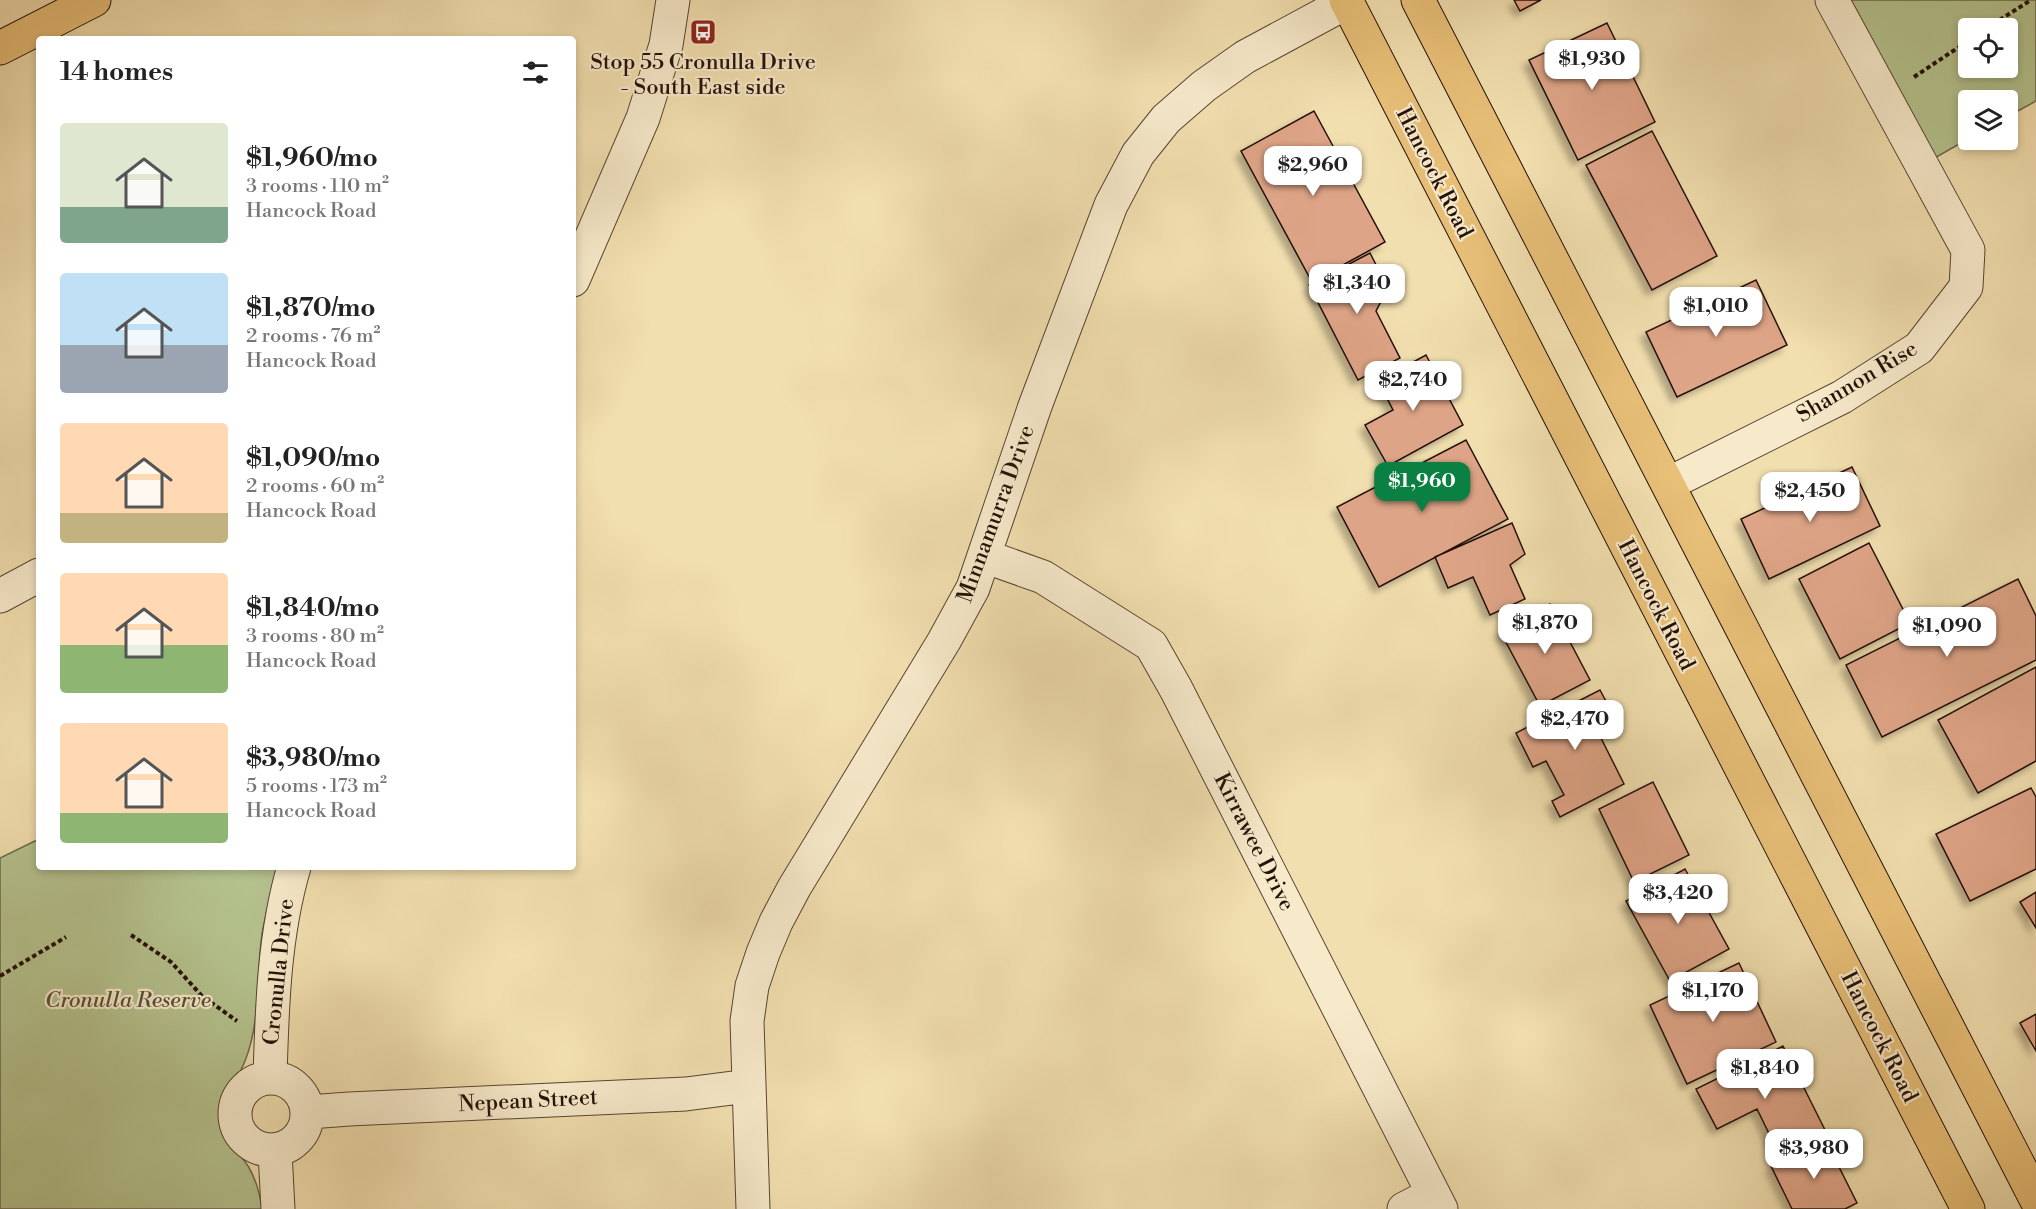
<!DOCTYPE html>
<html lang="en">
<head>
<meta charset="utf-8">
<style>
	body { margin:0; font-family:"Libre Bodoni",serif; background:#f6f6f6; color:#222; height:100vh; display:flex; flex-direction:column; font-size:22px; white-space:nowrap }
	* { box-sizing:border-box; margin:0 }
	p { font-size:20px; color:#767676 }
	.icon { flex:none; width:33px; height:33px; fill:none; stroke:currentColor; stroke-width:2; stroke-linecap:round; stroke-linejoin:round }
	.map { position:relative; flex:1; overflow:hidden }
	.drawer { position:absolute; left:36px; top:36px; width:540px; height:834px; display:flex; flex-direction:column; background:#fff; border-radius:6px; box-shadow:0 3px 9px #0003 }
	.drawer>* { flex:none }
	.tools { position:absolute; left:1958px; top:18px; display:grid; gap:12px }
	.tools a { display:grid; place-items:center; width:60px; height:60px; border-radius:6px; background:#fff; box-shadow:0 3px 9px #0003; font-size:30px }
	.price { position:absolute; translate:-50% -51px; padding:0 14px; border-radius:12px; background:#fff; color:#222; font-size:20px; line-height:39px; filter:drop-shadow(0 2px 3px #0008) }
	.price::after { content:''; position:absolute; left:50%; top:36px; width:18px; height:14px; margin-left:-9px; background:inherit; clip-path:polygon(0 0,100% 0,50% 100%) }
	.price.on { background:#0b8043; color:#fff }
	ul { padding:0; list-style:none }
	li { display:flex; align-items:center; gap:18px; height:150px; padding:0 24px }
	li span { display:grid; place-items:center; flex:none; width:168px; height:120px; border-radius:6px; color:#555 }
	li>.icon { margin-inline-start:auto }
	span .icon { width:72px; height:72px; fill:#fffc; stroke-width:1 }
	li b { font-size:26px }
	h2 { display:flex; justify-content:space-between; align-items:center; height:72px; padding:0 24px; font-size:26px }
	.map>svg:first-child { display:block }
</style>
</head>
<body>
<div class="map">
<svg width="2036" height="1209" viewBox="0 0 2036 1209">
	<defs>
		<filter id="shadow"><feDropShadow dx="-5.5" dy="5.5" stdDeviation="3" flood-color="#0004"/></filter>
	</defs>
	<rect width="100%" height="100%" fill="#f2dfaf"/>
	<filter id="stains"><feTurbulence type="fractalNoise" baseFrequency=".00333" numOctaves="4"/><feColorMatrix values="0 0 0 0 .2 0 0 0 0 .09 0 0 0 0 .02 0 0 0 .5 -.17"/></filter>
	<radialGradient id="worn" r=".72"><stop offset=".6" stop-color="#630" stop-opacity="0"/><stop offset="1" stop-color="#630" stop-opacity=".3"/></radialGradient>
	<path fill="#b5c38f" stroke="#6c6a4c" stroke-width="1.5" fill-rule="evenodd" d="M1848,0H2036V101L2007,117V100H1968V139L1933,159ZM1968,28H2007V68H1968Z
		M39,839V867H278C272,889 266,912 262,934C256,976 261,1021 245,1061C237,1082 219,1100 222,1124C224,1142 239,1152 248,1166C256,1179 260,1194 262,1209H0V858Z"/>
	<path fill="#dea487" stroke="#241108" stroke-width="1.5" filter="url(#shadow)" d="M1514,0H1541L1520,11Z
		M1607,23L1655,122L1578,160L1529,60Z
		M1314,111L1385,242L1312,282L1241,151Z
		M1652,131L1717,256L1652,290L1586,165Z
		M1370,253L1388,288L1376,311L1400,358L1358,380L1309,285Z
		M1756,280L1787,345L1677,397L1646,332Z
		M1426,355L1463,425L1388,466L1365,425L1393,410L1378,381Z
		M1466,440L1508,519L1379,587L1337,507Z
		M1852,467L1880,526L1769,579L1741,519Z
		M1512,523L1525,554L1510,565L1525,599L1490,615L1473,577L1448,588L1435,557Z
		M1869,543L1910,623L1840,659L1799,579Z
		M2018,579L2036,616V660L1882,737L1846,665Z
		M1550,604L1590,680L1540,706L1500,631Z
		M2036,667V761L1978,793L1938,720Z
		M1600,690L1617,722L1598,732L1624,784L1560,817L1552,801L1564,795L1546,761L1533,767L1516,733Z
		M1653,782L1689,855L1634,882L1599,809Z
		M2031,788L2036,797V869L1970,901L1936,834Z
		M1685,869L1729,949L1670,981L1626,901Z
		M2036,892V928L2020,902Z
		M1739,963L1776,1042L1687,1084L1650,1005Z
		M2036,1014V1051L2020,1023Z
		M1783,1046L1825,1130L1779,1154L1757,1109L1717,1129L1696,1089Z
		M1825,1139L1857,1203L1845,1209H1792L1771,1166Z"/>
	<g fill="none" stroke-linecap="round" stroke-linejoin="round">
		<defs>
			<path id="minor" d="M573,280L643,118L666,45L673,0
				M1668,484L1842,397L1919,348L1966,287L1968,250L1832,0
				M984,556L1043,577L1151,645L1176,689L1441,1209
				M0,596L39,575
				M270,1077C272,1007 274,935 294,867
				M235 1114a36 36 0 1 1 72 0a36 36 0 1 1-72 0Z
				M309,1112L349,1109L686,1094L748,1086
				M275,1152L278,1209
				M753,1209L747,1021L752,986L763,953L776,922L794,888L944,641L973,588L1035,406L1111,205L1138,154L1166,119L1204,86L1245,57L1347,2
				M1404,1209L1433,1194"/>
			<path id="major" d="M1346,0L1968,1209
				M1418,0L2036,1199
				M0,48L94,0"/>
		</defs>
		<use href="#minor" stroke="#584432" stroke-width="35"/>
		<use href="#major" stroke="#241108" stroke-width="35"/>
		<path stroke="#241108" stroke-width="4" stroke-dasharray="4.5 3" stroke-linecap="butt" d="M1987,28L2031,0
			M1914,77L1968,41
			M131,935L171,962L202,996L237,1021
			M0,976L66,937"/>
		<use href="#minor" stroke="#f7eacb" stroke-width="33"/>
		<use href="#major" stroke="#e9c078" stroke-width="33"/>
	</g>
	<defs>
		<symbol id="bus-square" viewBox="-11 -11 22 22"><rect x="-9" y="-9" width="18" height="18" rx="4" fill="#8f2418" stroke="#f7eacb"/><path d="M-5-6H5V4H4V6H2V4H-2V6H-4V4H-5ZM-3.5-4V0h7V-4ZM-3.5 1.2v1.5H-2V1.2ZM2 1.2v1.5H3.5V1.2Z" fill="#fff"/></symbol>
	</defs>
	<g fill-rule="evenodd">
		<use href="#bus-square" x="688" y="17" width="30" height="30"/>
	</g>
	<g text-anchor="middle" dominant-baseline="central" stroke-width="4.5" stroke-linejoin="round" paint-order="stroke">
		<g font-size="22" fill="#241108" stroke="#f7eacb">
			<text x="703" y="62">Stop 55 Cronulla Drive<tspan x="703" dy="25">- South East side</tspan></text>
		</g>
		<g font-size="22" fill="#241108" stroke="#f7eacb">
			<text transform="translate(1434 173) rotate(63)">Hancock Road</text>
			<text transform="translate(1857 382) rotate(-31)">Shannon Rise</text>
			<text transform="translate(996 514) rotate(-70)">Minnamurra Drive</text>
			<text transform="translate(1656 605) rotate(63)">Hancock Road</text>
			<text transform="translate(1254 842) rotate(63)">Kirrawee Drive</text>
			<text transform="translate(279 972) rotate(-84)">Cronulla Drive</text>
			<text transform="translate(1879 1037) rotate(63)">Hancock Road</text>
			<text transform="translate(528 1101) rotate(-3)">Nepean Street</text>
		</g>
		<g font-size="22" font-style="italic" fill="#574f37" stroke="#f7eacb">
			<text x="128" y="1000">Cronulla Reserve</text>
		</g>
	</g>
	<rect width="100%" height="100%" filter="url(#stains)"/>
	<rect width="100%" height="100%" fill="url(#worn)"/>
</svg>
<div class="tools">
<a><svg class="icon" aria-label="locate" viewBox="0 0 24 24"><circle cx="12" cy="12" r="6"/><path d="M12 2v4M12 18v4M2 12h4M18 12h4"/></svg></a>
<a><svg class="icon" aria-label="layers" viewBox="0 0 24 24"><path d="M12 4l9 5-9 5-9-5zM3 14l9 5 9-5"/></svg></a>
</div>
<b class="price" style="left:1592px;top:91px">$1,930</b>
<b class="price" style="left:1313px;top:197px">$2,960</b>
<b class="price" style="left:1357px;top:315px">$1,340</b>
<b class="price" style="left:1716px;top:338px">$1,010</b>
<b class="price" style="left:1413px;top:412px">$2,740</b>
<b class="price on" style="left:1422px;top:513px">$1,960</b>
<b class="price" style="left:1810px;top:523px">$2,450</b>
<b class="price" style="left:1545px;top:655px">$1,870</b>
<b class="price" style="left:1947px;top:658px">$1,090</b>
<b class="price" style="left:1575px;top:751px">$2,470</b>
<b class="price" style="left:1678px;top:925px">$3,420</b>
<b class="price" style="left:1713px;top:1023px">$1,170</b>
<b class="price" style="left:1765px;top:1100px">$1,840</b>
<b class="price" style="left:1814px;top:1180px">$3,980</b>
<section class="drawer">
<h2>14 homes<svg class="icon" aria-label="filters" viewBox="0 0 24 24"><path d="M4 7h16M4 17h16"/><circle cx="9" cy="7" r="2"/><circle cx="15" cy="17" r="2"/></svg></h2>
<ul>
<li><span style="background:linear-gradient(#dfe7d0 70%,#7fa58c 0)"><svg class="icon" aria-label="home" viewBox="0 0 24 24"><path d="M3 11l9-7 9 7M6 9v11h12V9"/></svg></span><div><b>$1,960/mo</b><p>3 rooms · 110 m²</p><p>Hancock Road</p></div></li>
<li><span style="background:linear-gradient(#bfe0f5 60%,#9aa5b1 0)"><svg class="icon" aria-label="home" viewBox="0 0 24 24"><path d="M3 11l9-7 9 7M6 9v11h12V9"/></svg></span><div><b>$1,870/mo</b><p>2 rooms · 76 m²</p><p>Hancock Road</p></div></li>
<li><span style="background:linear-gradient(#ffd9b3 75%,#c2b280 0)"><svg class="icon" aria-label="home" viewBox="0 0 24 24"><path d="M3 11l9-7 9 7M6 9v11h12V9"/></svg></span><div><b>$1,090/mo</b><p>2 rooms · 60 m²</p><p>Hancock Road</p></div></li>
<li><span style="background:linear-gradient(#ffd9b3 60%,#8fb573 0)"><svg class="icon" aria-label="home" viewBox="0 0 24 24"><path d="M3 11l9-7 9 7M6 9v11h12V9"/></svg></span><div><b>$1,840/mo</b><p>3 rooms · 80 m²</p><p>Hancock Road</p></div></li>
<li><span style="background:linear-gradient(#ffd9b3 75%,#8fb573 0)"><svg class="icon" aria-label="home" viewBox="0 0 24 24"><path d="M3 11l9-7 9 7M6 9v11h12V9"/></svg></span><div><b>$3,980/mo</b><p>5 rooms · 173 m²</p><p>Hancock Road</p></div></li>
</ul>
</section>
</div>
</body>
</html>
